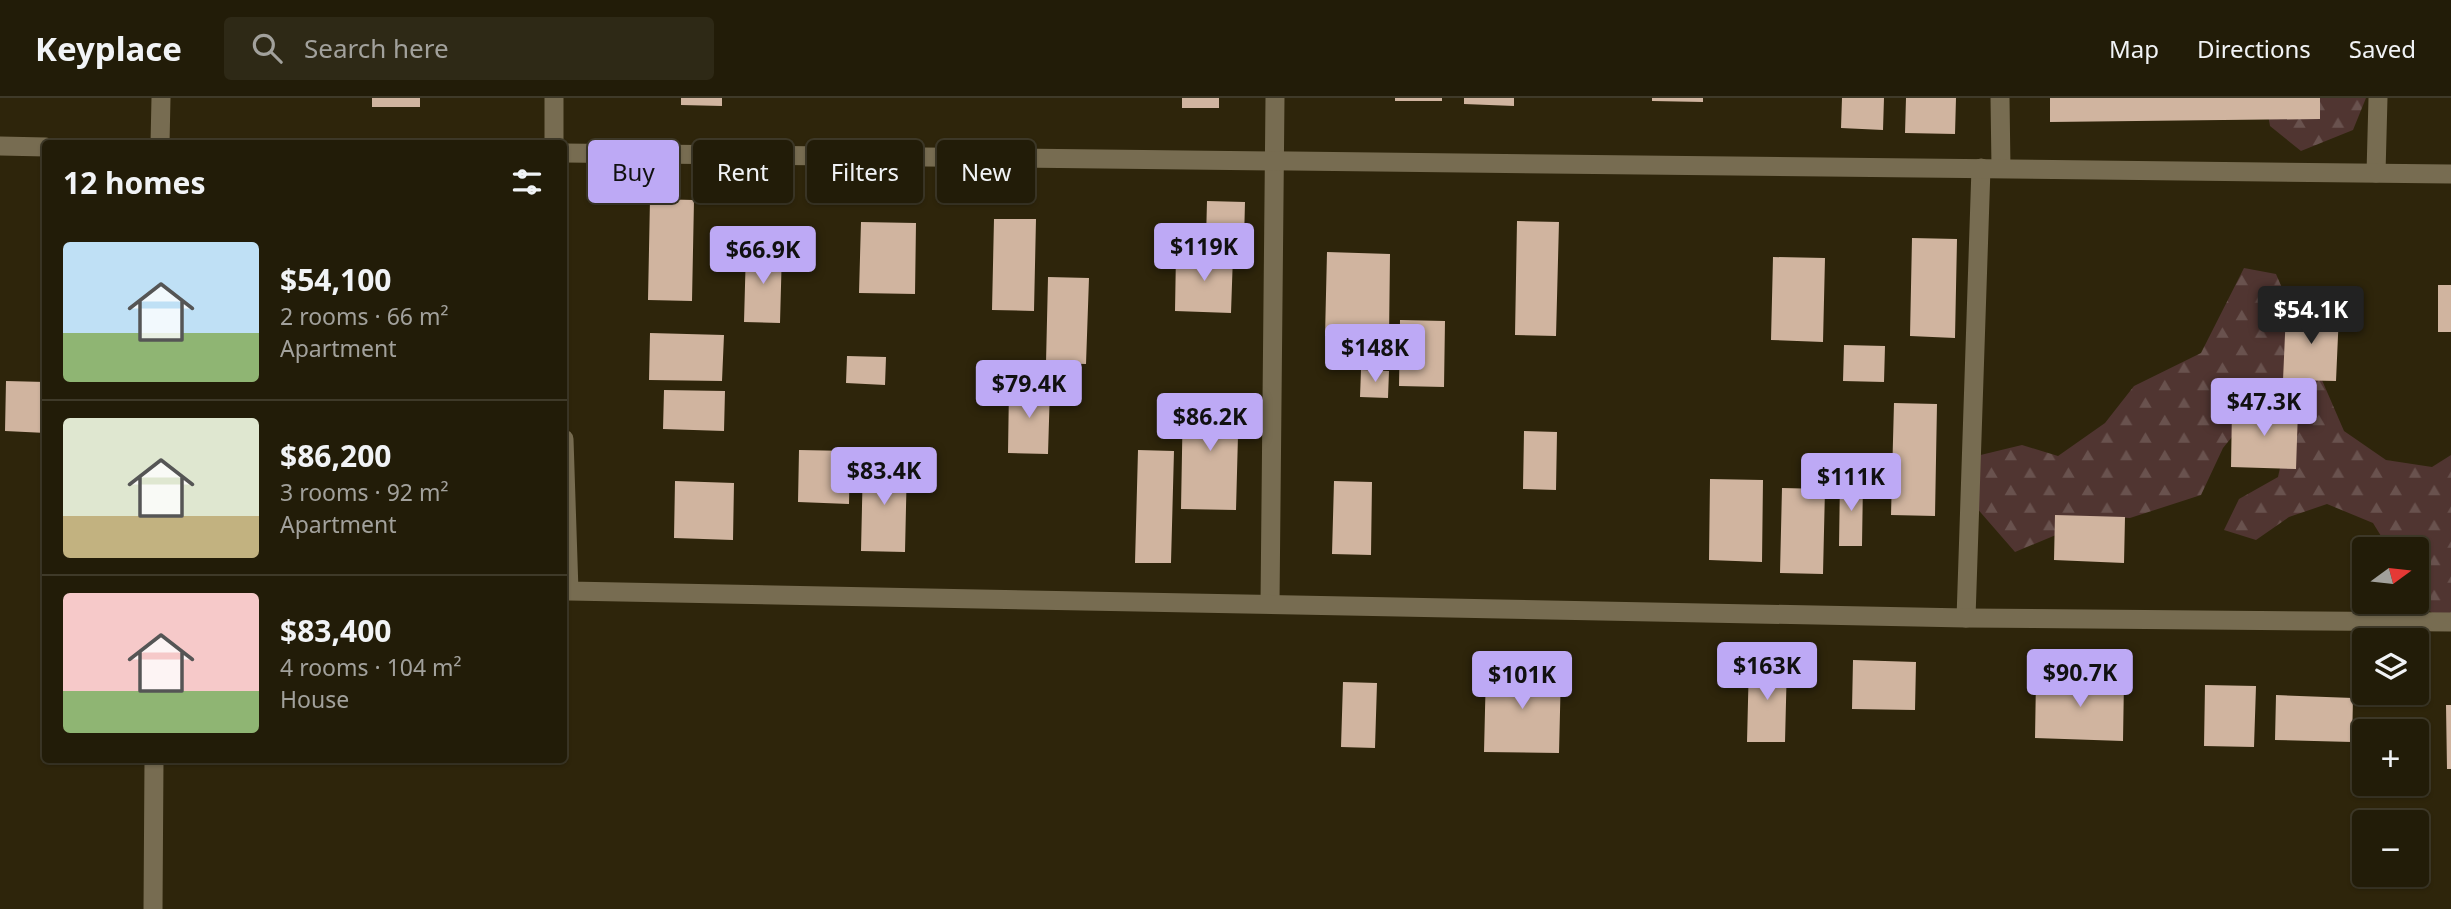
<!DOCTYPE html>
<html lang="en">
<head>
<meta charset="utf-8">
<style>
	body { margin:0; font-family:"Noto Sans",sans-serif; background:#2e2916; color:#f1f3f6; height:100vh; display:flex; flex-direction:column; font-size:26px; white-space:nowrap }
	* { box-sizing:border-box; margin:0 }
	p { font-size:23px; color:#a2a19c }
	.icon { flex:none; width:38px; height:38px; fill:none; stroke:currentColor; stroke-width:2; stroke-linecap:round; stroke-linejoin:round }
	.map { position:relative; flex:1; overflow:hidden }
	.panel { position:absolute; left:42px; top:42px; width:525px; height:623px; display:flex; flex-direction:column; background:#221c08; border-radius:7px; box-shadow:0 2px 5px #0004,0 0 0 2px #3f3a29 }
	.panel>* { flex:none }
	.hud { position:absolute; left:588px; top:42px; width:665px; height:63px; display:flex; gap:14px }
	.needle { width:46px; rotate:75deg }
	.buttons { position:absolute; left:2352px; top:439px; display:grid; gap:14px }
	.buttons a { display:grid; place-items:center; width:77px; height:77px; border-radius:7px; background:#221c08; box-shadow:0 2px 5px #0004,0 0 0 2px #3f3a29; font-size:35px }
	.price { position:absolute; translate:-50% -60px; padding:0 16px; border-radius:7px; background:#bda9f5; color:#111; font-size:23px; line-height:46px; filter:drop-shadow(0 2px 4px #0008) }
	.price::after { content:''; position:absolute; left:50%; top:42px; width:21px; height:16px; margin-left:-10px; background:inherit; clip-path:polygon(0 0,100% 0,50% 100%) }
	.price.active { background:#222; color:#fff }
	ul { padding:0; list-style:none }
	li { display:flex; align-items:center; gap:21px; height:175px; padding:0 21px }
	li+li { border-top:2px solid #3f3a29 }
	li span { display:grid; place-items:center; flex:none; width:196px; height:140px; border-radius:7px; color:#555 }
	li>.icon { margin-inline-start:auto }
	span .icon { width:84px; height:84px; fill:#fffc; stroke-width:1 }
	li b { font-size:30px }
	h2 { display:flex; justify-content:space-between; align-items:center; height:84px; padding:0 21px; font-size:30px }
	.pill { padding:0 24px; border-radius:7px; background:#221c08; box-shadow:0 2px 5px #0004,0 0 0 2px #3f3a29; font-size:24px; line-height:63px }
	.pill.active { background:#bda9f5; color:#111 }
	header { display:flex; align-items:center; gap:42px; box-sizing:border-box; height:98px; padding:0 35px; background:#221c08; border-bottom:2px solid #3f3a29 }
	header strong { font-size:33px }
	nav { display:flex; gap:38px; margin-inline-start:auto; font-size:24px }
	.search { width:490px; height:63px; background:#2e2916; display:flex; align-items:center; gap:18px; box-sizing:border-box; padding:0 24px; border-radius:7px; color:#a2a19c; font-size:26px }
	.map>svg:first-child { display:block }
</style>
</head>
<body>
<header>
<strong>Keyplace</strong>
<div class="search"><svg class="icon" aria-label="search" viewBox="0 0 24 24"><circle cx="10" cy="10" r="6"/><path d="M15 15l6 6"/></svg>Search here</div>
<nav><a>Map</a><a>Directions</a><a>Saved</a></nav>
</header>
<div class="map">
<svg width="2451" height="811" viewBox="0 0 2451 811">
	<defs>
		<pattern id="forest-firs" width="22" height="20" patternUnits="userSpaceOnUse" patternTransform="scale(1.75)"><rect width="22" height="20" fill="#503531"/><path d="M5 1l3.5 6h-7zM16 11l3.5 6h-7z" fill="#69524e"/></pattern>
	</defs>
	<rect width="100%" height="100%" fill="#2e250b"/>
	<path fill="url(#forest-firs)" d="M2265,0H2366L2353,32L2301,53L2270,28Z
		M2244,170L2276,176L2344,333L2386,362L2432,369L2451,357V529C2410,501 2417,498 2417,452L2389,451L2373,425L2327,406L2289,419L2256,442L2224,432L2239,401L2278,379L2285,347L2254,312L2223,350L2201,397L2130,420L2088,419L2063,434L2015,454L1968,400L1964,361L2022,347L2058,358L2105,325L2134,288L2201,255Z"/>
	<path fill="#d0b49f" d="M372,0H420V9H372Z
		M681,0H722V8L681,7Z
		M1182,0H1219V10H1182Z
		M1395,0H1442V3H1395Z
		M1464,0H1514V8L1464,6Z
		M1652,0H1703V4L1652,3Z
		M1842,0H1884L1883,32L1841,30Z
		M1906,0H1956L1955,36L1905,35Z
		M2050,0H2320V21L2050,24Z
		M650,101L694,102L692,203L648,202Z
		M1207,103L1245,104L1244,143L1206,142Z
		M43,112H46V159H43Z
		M994,121H1036L1034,213L992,212Z
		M1517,123L1559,124L1556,238L1515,237Z
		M861,124L916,125L915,196L859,195Z
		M1912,140L1957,141L1955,240L1910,238Z
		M746,151L782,152L780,225L744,224Z
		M1327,154L1390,156L1389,240L1325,238Z
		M1176,155L1233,157L1231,215L1175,213Z
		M1773,159L1825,160L1823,244L1771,242Z
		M1048,179L1089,180L1086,266L1046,265Z
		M2438,187H2451V234H2438Z
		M2286,214L2339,215L2336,283L2283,282Z
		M1400,222L1445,223L1444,289L1399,288Z
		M650,235L724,237L722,283L649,282Z
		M1844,247L1885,248L1884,284L1843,283Z
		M847,258L886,259L885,287L846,285Z
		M1361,272L1389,273L1388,300L1360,299Z
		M6,283L46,284V335L5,333Z
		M1009,289L1050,290L1048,356L1008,355Z
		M664,292L725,293L724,333L663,331Z
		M1183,299L1239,300L1236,412L1181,411Z
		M1894,305L1937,306L1935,418L1891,417Z
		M2232,310L2298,312L2296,371L2231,369Z
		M1524,333L1557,334L1556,392L1523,391Z
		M799,352L850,353L849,406L798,404Z
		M1138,352L1174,353L1171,465H1135Z
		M863,364L907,365L905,454L861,453Z
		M43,372H46V425H42Z
		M1710,381L1763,382L1762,464L1709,462Z
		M1840,382L1863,383L1862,448H1839Z
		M675,383L734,385L733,442L674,440Z
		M1334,383L1372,384L1371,457L1332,456Z
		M1782,390L1825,391L1823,476L1780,475Z
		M2055,417L2125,419L2124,465L2054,462Z
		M1853,562L1916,564L1915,612L1852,611Z
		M1749,563L1787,564L1785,644H1747Z
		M1486,571L1561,573L1559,655L1484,654Z
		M2036,580L2124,582L2123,643L2035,640Z
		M1343,584L1377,585L1375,650L1341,649Z
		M2205,587L2256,588L2254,649L2204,648Z
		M2276,597L2353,600L2352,644L2275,642Z
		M2446,607H2451V671H2447Z"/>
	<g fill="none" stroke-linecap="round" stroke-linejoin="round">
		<path stroke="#776c51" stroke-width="19" d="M2000,0L2001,70
			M2376,75L2378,0
			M1270,506L1275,0
			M1966,520L1981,70
			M153,811L154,662"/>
		<path stroke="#776c51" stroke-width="19" d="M160,46L161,0
			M554,46V0
			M0,48L46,49
			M564,55L2451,76
			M564,341L569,493L1966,520L2451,524"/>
	</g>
</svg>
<div class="buttons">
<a><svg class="needle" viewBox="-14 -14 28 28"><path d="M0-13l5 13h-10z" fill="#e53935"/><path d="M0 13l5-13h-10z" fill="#a2a19c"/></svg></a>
<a><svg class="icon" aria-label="layers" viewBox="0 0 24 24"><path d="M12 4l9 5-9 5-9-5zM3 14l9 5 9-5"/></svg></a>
<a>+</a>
<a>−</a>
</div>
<b class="price" style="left:1204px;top:185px">$119K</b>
<b class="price" style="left:763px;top:188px">$66.9K</b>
<b class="price active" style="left:2311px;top:248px">$54.1K</b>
<b class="price" style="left:1375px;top:286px">$148K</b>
<b class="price" style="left:1029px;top:322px">$79.4K</b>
<b class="price" style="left:2264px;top:340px">$47.3K</b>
<b class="price" style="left:1210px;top:355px">$86.2K</b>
<b class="price" style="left:884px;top:409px">$83.4K</b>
<b class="price" style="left:1851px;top:415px">$111K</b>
<b class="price" style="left:1767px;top:604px">$163K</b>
<b class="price" style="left:2080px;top:611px">$90.7K</b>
<b class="price" style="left:1522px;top:613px">$101K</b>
<div class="hud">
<a class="pill active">Buy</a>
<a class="pill">Rent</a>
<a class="pill">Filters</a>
<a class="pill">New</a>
</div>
<section class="panel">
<h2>12 homes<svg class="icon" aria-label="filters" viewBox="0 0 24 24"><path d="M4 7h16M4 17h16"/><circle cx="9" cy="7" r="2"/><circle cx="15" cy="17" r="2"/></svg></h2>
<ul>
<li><span style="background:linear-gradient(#bfe0f5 65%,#8fb573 0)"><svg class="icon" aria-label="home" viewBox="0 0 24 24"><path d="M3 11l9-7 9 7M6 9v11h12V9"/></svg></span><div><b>$54,100</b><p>2 rooms · 66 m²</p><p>Apartment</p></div></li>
<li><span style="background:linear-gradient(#dfe7d0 70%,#c2b280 0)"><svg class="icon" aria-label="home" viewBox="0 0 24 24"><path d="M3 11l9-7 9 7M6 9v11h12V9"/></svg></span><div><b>$86,200</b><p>3 rooms · 92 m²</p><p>Apartment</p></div></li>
<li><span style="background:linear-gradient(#f6c9c9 70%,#8fb573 0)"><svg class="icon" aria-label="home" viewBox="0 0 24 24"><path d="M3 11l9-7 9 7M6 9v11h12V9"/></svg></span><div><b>$83,400</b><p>4 rooms · 104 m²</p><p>House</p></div></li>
</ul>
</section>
</div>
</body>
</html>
